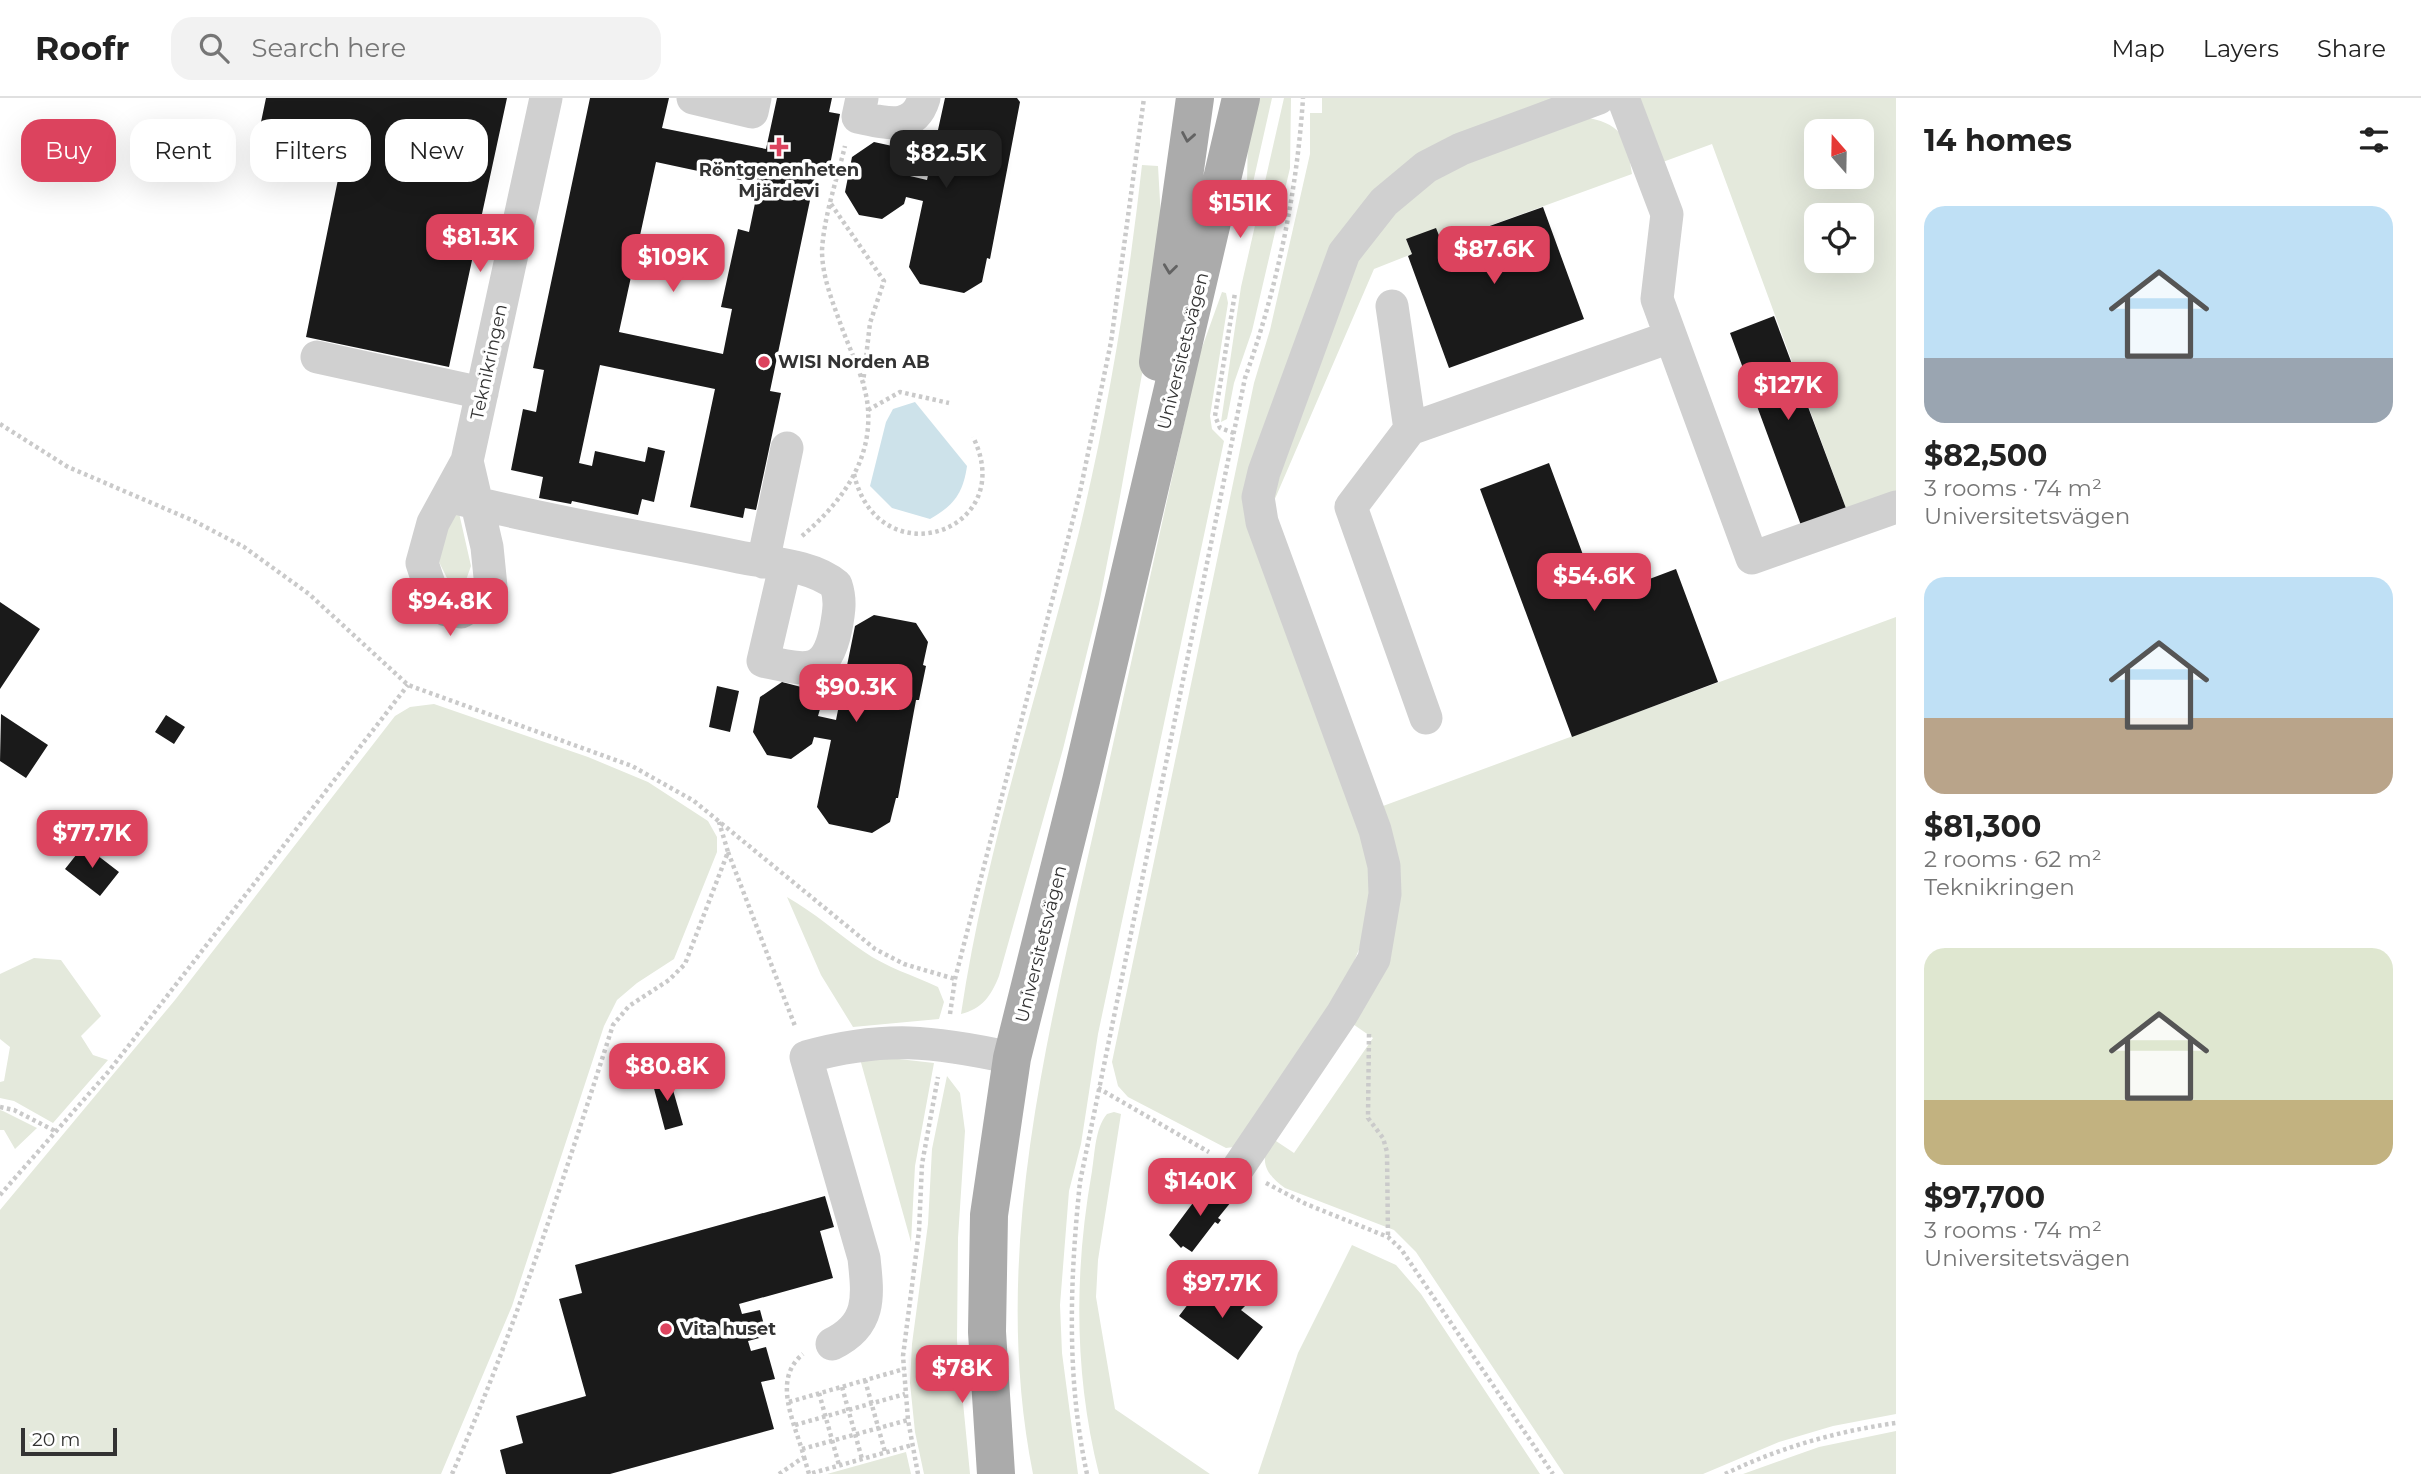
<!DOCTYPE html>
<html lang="en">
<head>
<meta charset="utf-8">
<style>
	body { margin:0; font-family:Montserrat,sans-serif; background:#f2f2f2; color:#222; height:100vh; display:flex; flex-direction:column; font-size:26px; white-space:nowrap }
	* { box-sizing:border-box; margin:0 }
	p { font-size:23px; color:#767676 }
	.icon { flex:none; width:38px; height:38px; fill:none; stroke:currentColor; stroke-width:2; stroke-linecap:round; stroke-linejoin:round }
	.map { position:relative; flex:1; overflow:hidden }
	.sheet { display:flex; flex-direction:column; background:#fff; width:525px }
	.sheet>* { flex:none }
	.guide { position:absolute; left:21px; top:21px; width:665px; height:63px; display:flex; gap:14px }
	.needle { width:46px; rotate:340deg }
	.tools { position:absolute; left:1804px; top:21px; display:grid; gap:14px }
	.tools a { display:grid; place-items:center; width:70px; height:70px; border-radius:14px; background:#fff; box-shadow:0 7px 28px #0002; font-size:35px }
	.scale { position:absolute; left:21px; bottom:18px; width:96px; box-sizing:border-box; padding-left:7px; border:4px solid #333; border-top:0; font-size:19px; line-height:24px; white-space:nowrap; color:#333; -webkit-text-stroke:5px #fff; paint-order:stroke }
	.price { position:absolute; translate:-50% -60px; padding:0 16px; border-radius:14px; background:#dc435e; color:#fff; font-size:23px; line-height:46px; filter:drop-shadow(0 2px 4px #0008) }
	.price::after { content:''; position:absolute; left:50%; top:42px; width:21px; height:16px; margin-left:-10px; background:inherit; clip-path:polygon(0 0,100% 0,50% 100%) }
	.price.selected { background:#222; color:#fff }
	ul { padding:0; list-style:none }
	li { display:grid; align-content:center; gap:14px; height:371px; padding:0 28px }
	li span { display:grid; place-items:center; height:217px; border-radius:21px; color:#555 }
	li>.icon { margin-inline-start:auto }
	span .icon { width:126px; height:126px; fill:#fffc; stroke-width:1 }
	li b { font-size:30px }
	h2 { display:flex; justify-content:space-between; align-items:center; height:84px; padding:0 28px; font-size:30px }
	.pill { padding:0 24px; border-radius:21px; background:#fff; box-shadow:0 7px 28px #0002; font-size:24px; line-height:63px }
	.pill.selected { background:#dc435e; color:#fff }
	header { display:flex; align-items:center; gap:42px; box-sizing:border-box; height:98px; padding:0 35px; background:#fff; border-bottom:2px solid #e0e0e0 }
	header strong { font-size:33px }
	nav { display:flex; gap:38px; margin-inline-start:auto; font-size:24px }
	.search { width:490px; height:63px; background:#f2f2f2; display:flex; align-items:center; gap:18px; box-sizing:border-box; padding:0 24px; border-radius:21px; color:#767676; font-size:26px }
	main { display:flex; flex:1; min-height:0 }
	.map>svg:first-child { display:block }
</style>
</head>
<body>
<header>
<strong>Roofr</strong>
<div class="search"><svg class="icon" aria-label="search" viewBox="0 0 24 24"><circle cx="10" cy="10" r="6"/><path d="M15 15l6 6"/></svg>Search here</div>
<nav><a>Map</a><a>Layers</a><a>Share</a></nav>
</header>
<main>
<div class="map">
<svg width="1896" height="1376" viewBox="0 0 1896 1376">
	<rect width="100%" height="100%" fill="#fff"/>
	<path fill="#e4e9dc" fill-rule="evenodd" d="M1254,0H1272L1252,89H1247L1248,32Z
		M1284,0H1291L1290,70L1252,233L1234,285L1227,321L1221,324L1241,189Z
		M1322,0H1568L1395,81L1253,365L1368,754L1372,792L1364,839L1347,881L1234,1049L1226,1050L1128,999L1118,988L1112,964L1254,285L1270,232L1310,56V15H1322Z
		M1636,0H1896V421L1847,413L1712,46L1660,65ZM1816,33H1862V79H1816ZM1816,117H1862V163H1816Z
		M1589,20C1624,27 1627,43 1632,76L1442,145L1406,141L1412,156L1374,171L1271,410L1270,391L1360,153L1414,95L1483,53Z
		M1142,67L1158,68L1161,121L1144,265L1119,404L1099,506L1063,651L999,878C991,898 982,911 961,916C985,754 1038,597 1078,438C1108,316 1128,192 1142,67Z
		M1222,194L1226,195L1228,205L1210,318L1212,331L1224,343L1098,936L1081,1046L1069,1093L1060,1207L1062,1255L1078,1376H1033C990,1159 1046,944 1094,732C1129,574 1164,416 1199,258Z
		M459,415L471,468L466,482L458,484L448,482L439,464L447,419Z
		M1896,519V1316L1833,1328L1779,1344L1703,1376H1564L1416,1154L1394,1132L1285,1090C1264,1075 1260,1063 1270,1039L1294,1055L1373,940L1350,924L1383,708Z
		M434,606L588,659L648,684L708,723L717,739V754L674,861L637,885L617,902L604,928L512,1208L441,1376H0V1112L175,902L395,618L410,609Z
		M787,799C815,815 837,835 863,853C887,870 913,877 938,889L944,904L939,921L853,929L821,877Z
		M34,860L61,862L101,918L81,938L93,957L108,962L53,1025L14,1003L0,1000V984L4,983L10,949L0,941V876Z
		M890,960L934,965L915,1068L911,1144L860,961Z
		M947,978L960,995L965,1033L958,1140L957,1243L970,1376H924L915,1334L910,1285L912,1246L928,1126L932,1051Z
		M0,1012L3,1013L37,1030L15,1051L4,1032H0Z
		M1114,1014L1121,1016L1098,1162L1096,1199L1115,1311L1210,1376H1099C1074,1276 1074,1174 1092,1073C1095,1055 1095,1030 1107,1016Z
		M1352,1147L1396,1167L1421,1196L1540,1376H1258L1298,1255Z
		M1896,1333V1376H1743L1819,1349Z
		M906,1354L911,1376H827Z"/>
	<path fill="#cde2ea" d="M915,304L967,368C963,396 953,408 930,421L892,410L870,388L886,324L893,311Z"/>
	<path fill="#1a1a1a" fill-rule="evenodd" d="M266,0H507L449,269L306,239L346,42L261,24Z
		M590,0H669L662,30L766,51L777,0H832L829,14L840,16L829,72L817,69L770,293L781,295L756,412L745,410L743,420L690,409L715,291L600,267L579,365L592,368L595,353L645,364L648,349L665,353L654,404L642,401L638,417L572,403L571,406L539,400L543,379L511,372L523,311L536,314L544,272L533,270ZM656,64L759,86L749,134L738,131L721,209L732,211L723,256L619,234Z
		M945,0H1017L1020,4L990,161L987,160L982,184L964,195L920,186L909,169L923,103L906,99L904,106L882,121L859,117L845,94L852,59L874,44L897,49L912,71L910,78L927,82Z
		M1543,109L1584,221L1449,270L1408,158L1412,156L1406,141L1436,130L1442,145Z
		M1774,218L1847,413L1802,430L1730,235Z
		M1549,365L1599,500L1676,471L1718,584L1572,639L1480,391Z
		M0,504L40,531L0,591Z
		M874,517L916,525L928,544L923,567L926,568L919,602H916L898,700H896L890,724L872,735L829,726L817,709L831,642L814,639L812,646L791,661L767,657L753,634L760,599L782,584L805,590L820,611L818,618L836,622L855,528Z
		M717,588L739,593L730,634L709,629Z
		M1,616L48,647L26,680L0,663Z
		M166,617L185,629L174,646L155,634Z
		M84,747L119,774L100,798L65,771Z
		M669,978L683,1027L665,1032L652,983Z
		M1207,1086L1231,1104L1218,1120L1221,1122L1218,1126L1215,1124L1192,1154L1183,1148L1181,1150L1169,1137Z
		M825,1098L834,1129L820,1133L833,1180L739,1206L742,1216L760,1212L767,1238L748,1243L751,1253L766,1249L775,1281L761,1284L774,1331L610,1376H506L500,1352L523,1345L516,1318L586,1298L559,1201L582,1195L575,1167Z
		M1205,1184L1227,1200L1231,1194L1247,1206L1241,1212L1263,1229L1238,1262L1179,1218Z"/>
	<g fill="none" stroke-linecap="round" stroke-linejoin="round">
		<path stroke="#cacaca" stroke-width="4.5" stroke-dasharray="3.5 3.5" stroke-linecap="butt" d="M831,106L884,183L870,225L863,285
			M868,312L900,294L949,305
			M0,326L68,369L194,423L244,449L309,496L408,587L632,668L694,703L875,851L904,866L955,881
			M1234,335L1220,330L1215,318L1235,195
			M854,376C878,481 1020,434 973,339
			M802,438C840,406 872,364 868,311C866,283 851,255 842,230C833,205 822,179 822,152C824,118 837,81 845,48
			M728,754L795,928
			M950,916L955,881L1080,394L1111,244L1144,0
			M1369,936L1368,1020L1383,1040L1387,1054L1388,1139
			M1098,990L1209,1054
			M0,1009L14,1012L57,1034
			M1266,1085L1306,1106L1388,1139L1401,1151L1553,1376
			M0,1097L109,973L408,587
			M865,1282L885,1354
			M842,1289L862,1361
			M819,1295L839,1367
			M789,1304L904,1271
			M795,1327L905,1296
			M802,1351L908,1322
			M804,1359L809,1376L912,1347
			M452,1376C516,1230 564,1079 613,927L629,908L669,882L685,866L728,754L719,724
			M779,1376L804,1359C795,1325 771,1282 803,1256
			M918,1376L908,1322L903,1258L919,1133L922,1066L938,979
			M1087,1376C1066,1280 1070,1180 1080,1084L1245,280C1277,191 1297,94 1303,0
			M1725,1376C1778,1350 1838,1333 1896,1325"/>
		<path stroke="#d0d0d0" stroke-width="33" d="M693,0L752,14L755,0
			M862,0L858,19C886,25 914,34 924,0
			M1623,0L1667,116L1657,201L1752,460L1896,409
			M1392,208L1410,331
			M317,259L482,295
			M467,363L487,449L491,489L485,500L461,514L446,512L435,504L422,465L433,425L467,363L546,0
			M460,401C552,425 646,439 739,459C769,465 813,467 836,487C841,502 839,514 836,530C826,580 805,572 763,563L785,469
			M763,464L787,350
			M1426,620L1351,409L1410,331L1670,239
			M1238,1070L1342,916L1374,861L1385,796L1384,768L1375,732L1262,424L1258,399L1264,374L1344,155L1384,104L1426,69L1461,51L1599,0
			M832,1246C872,1227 868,1198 864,1160L806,959C885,937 934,943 1012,960"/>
		<path stroke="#ababab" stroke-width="38" d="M1158,264L1195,0
			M996,1376L987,1234L989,1117L1012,960L1081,683L1241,0"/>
	</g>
	<defs><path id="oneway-chevron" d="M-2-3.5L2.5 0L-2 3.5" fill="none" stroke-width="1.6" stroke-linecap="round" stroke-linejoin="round" transform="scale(1.75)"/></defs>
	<g stroke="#636363">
		<use href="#oneway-chevron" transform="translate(1188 39) rotate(100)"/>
		<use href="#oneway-chevron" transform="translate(1170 171) rotate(97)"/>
	</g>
	<g fill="#dc435e" stroke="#fff" stroke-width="2.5">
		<path d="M775.5 38.5h7v7h7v7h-7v7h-7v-7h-7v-7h7z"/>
		<circle cx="764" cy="264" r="7"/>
		<circle cx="666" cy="1231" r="7"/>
	</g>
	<g text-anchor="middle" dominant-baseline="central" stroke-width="7" stroke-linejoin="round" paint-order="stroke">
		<g font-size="18" font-weight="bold" fill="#333" stroke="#fff" text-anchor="start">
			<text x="779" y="72" text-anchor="middle">Röntgenenheten<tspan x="779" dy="21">Mjärdevi</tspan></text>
			<text x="778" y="264">WISI Norden AB</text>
			<text x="680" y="1231">Vita huset</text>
		</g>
		<g font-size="18" fill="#333" stroke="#fff">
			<text transform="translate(1183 253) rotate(-76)">Universitetsvägen</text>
			<text transform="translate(489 264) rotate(-78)">Teknikringen</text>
			<text transform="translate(1041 846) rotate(-76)">Universitetsvägen</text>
		</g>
	</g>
</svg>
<div class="tools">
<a><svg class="needle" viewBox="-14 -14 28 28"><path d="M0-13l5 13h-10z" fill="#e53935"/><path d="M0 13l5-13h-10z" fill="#767676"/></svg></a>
<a><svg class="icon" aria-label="locate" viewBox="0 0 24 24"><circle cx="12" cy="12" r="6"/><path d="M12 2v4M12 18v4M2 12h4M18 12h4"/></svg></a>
</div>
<div class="scale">20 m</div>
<b class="price selected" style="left:946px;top:92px">$82.5K</b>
<b class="price" style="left:1240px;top:142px">$151K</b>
<b class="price" style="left:480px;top:176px">$81.3K</b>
<b class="price" style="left:1494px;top:188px">$87.6K</b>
<b class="price" style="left:673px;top:196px">$109K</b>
<b class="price" style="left:1788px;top:324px">$127K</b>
<b class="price" style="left:1594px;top:515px">$54.6K</b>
<b class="price" style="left:450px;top:540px">$94.8K</b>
<b class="price" style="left:856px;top:626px">$90.3K</b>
<b class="price" style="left:92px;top:772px">$77.7K</b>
<b class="price" style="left:667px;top:1005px">$80.8K</b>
<b class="price" style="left:1200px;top:1120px">$140K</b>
<b class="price" style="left:1222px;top:1222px">$97.7K</b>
<b class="price" style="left:962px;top:1307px">$78K</b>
<div class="guide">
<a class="pill selected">Buy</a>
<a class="pill">Rent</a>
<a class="pill">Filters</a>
<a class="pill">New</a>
</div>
</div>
<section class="sheet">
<h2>14 homes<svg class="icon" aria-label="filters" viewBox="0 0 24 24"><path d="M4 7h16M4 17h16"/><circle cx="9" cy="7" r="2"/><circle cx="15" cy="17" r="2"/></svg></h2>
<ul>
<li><span style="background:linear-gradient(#bfe0f5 70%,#9aa5b1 0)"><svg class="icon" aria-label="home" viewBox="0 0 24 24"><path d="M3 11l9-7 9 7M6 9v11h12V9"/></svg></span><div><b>$82,500</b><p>3 rooms · 74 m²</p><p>Universitetsvägen</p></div></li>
<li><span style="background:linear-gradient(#bfe0f5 65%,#b9a48a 0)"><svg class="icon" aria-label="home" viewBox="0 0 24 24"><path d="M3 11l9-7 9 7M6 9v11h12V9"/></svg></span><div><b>$81,300</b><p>2 rooms · 62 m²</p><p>Teknikringen</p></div></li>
<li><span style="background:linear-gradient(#dfe7d0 70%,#c2b280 0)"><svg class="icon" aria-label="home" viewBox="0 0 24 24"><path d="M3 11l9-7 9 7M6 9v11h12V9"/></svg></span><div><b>$97,700</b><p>3 rooms · 74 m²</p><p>Universitetsvägen</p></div></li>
</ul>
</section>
</main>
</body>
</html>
